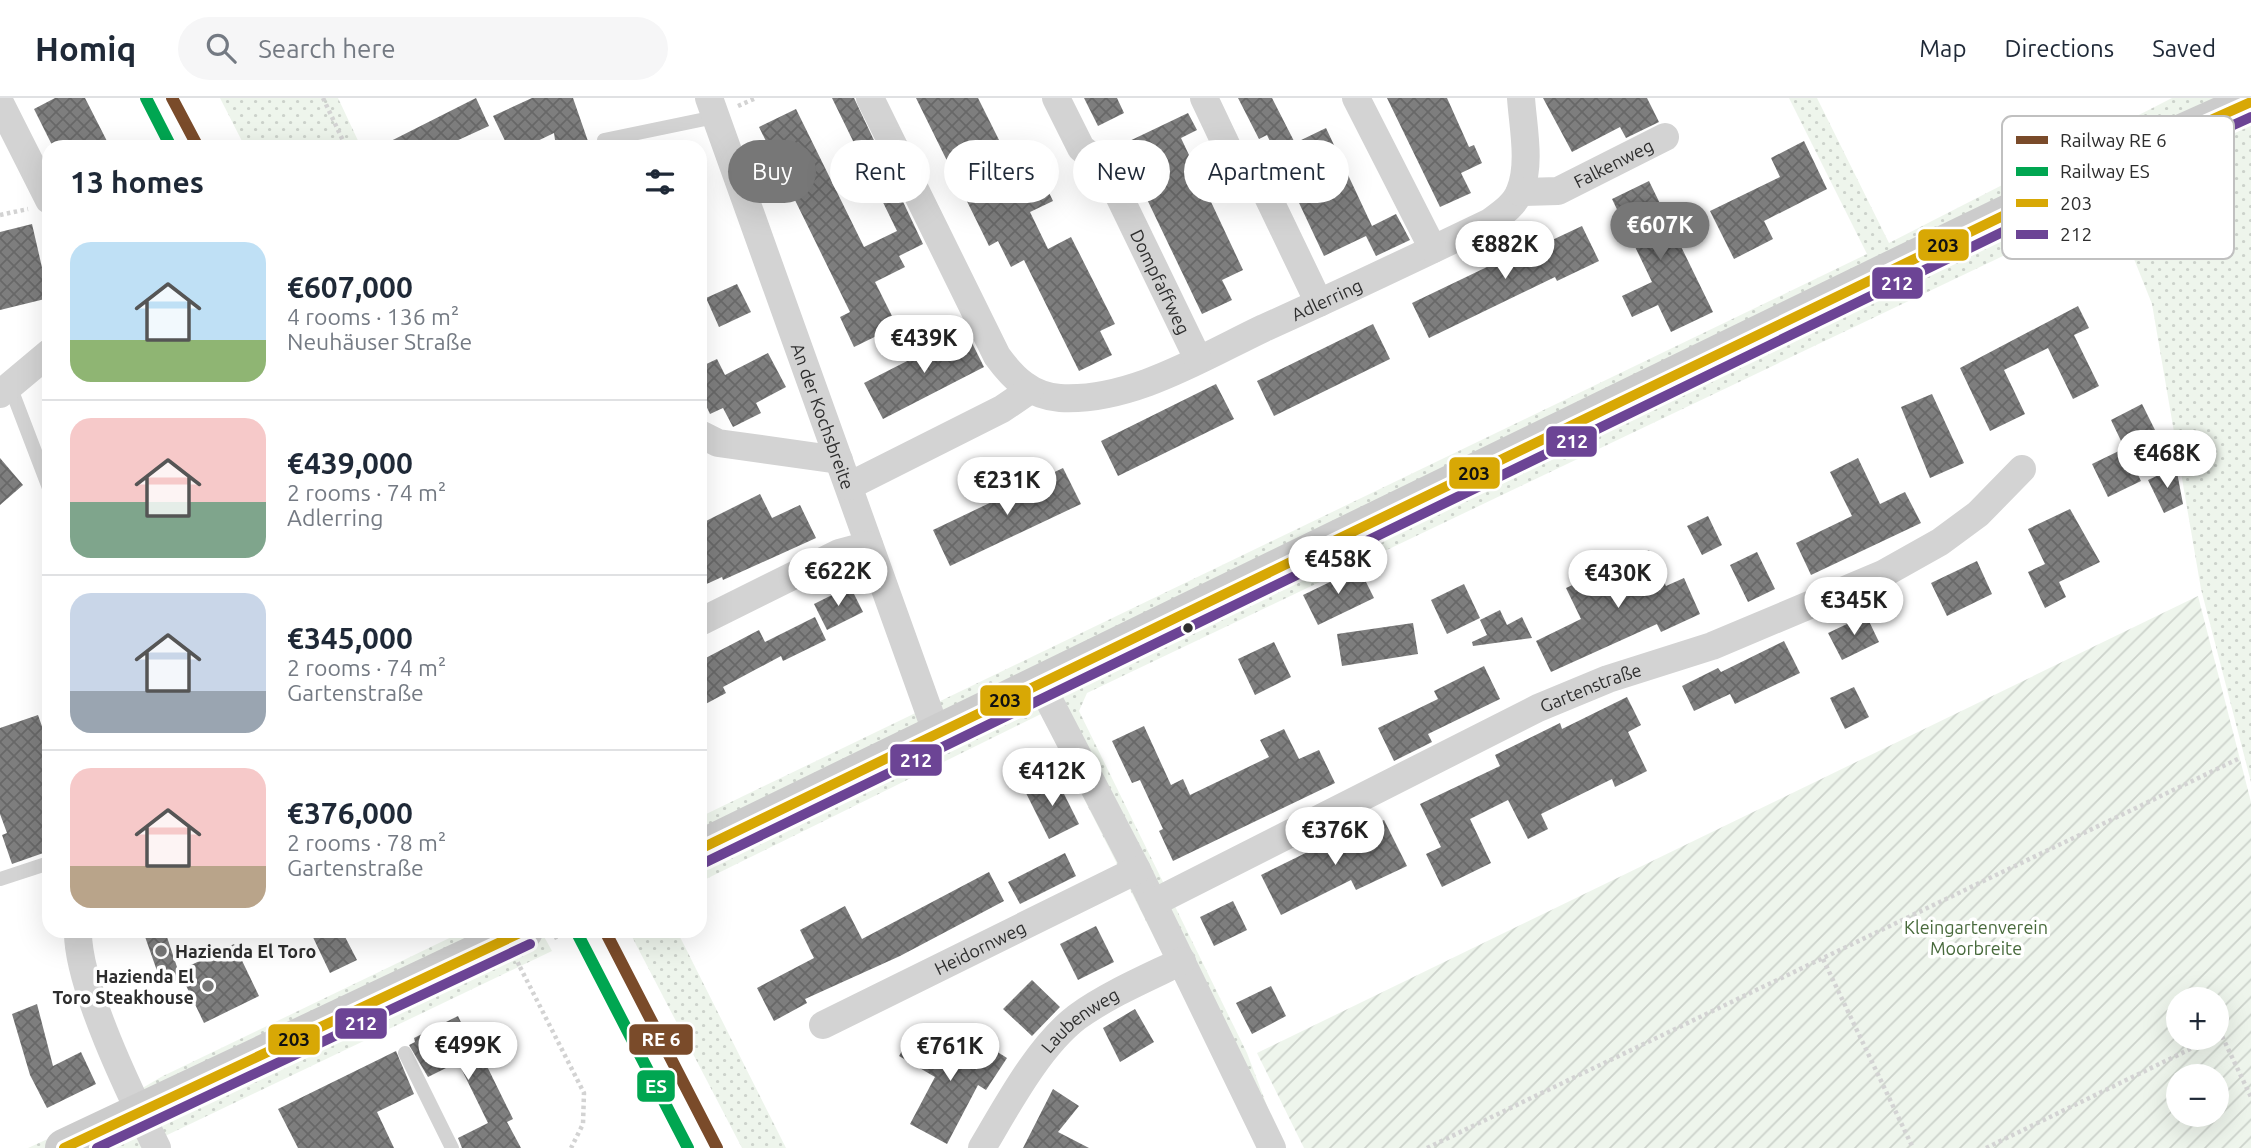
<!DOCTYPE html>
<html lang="en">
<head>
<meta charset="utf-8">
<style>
	body { margin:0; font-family:Ubuntu,sans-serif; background:#f6f6f7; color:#1f2937; height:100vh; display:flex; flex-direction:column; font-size:26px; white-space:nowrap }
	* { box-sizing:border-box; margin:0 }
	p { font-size:23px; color:#747a83 }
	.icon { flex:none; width:38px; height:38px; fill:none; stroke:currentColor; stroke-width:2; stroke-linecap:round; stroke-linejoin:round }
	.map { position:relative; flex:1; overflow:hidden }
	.details { position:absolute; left:42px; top:42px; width:665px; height:798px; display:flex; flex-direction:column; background:#fff; border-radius:21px; box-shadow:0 7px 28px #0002 }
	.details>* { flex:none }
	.hud { position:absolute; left:728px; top:42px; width:665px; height:63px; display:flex; gap:14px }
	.controls { position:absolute; left:2166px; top:889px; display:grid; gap:14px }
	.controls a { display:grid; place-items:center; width:63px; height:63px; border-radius:50%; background:#fff; box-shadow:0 7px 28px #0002; font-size:35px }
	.price { position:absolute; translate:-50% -60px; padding:0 16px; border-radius:24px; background:#fff; color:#222; font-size:23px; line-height:46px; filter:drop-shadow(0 2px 4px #0008) }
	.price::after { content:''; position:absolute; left:50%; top:42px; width:21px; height:16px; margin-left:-10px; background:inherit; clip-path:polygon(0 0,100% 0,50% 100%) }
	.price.current { background:#777; color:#fff }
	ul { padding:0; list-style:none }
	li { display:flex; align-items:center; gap:21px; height:175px; padding:0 28px }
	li+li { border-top:2px solid #e0e1e3 }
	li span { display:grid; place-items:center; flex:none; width:196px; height:140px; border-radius:21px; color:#555 }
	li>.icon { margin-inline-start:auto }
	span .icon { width:84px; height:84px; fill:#fffc; stroke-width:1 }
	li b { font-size:30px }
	h2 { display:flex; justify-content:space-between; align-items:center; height:84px; padding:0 28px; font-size:30px }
	.tag { padding:0 24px; border-radius:32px; background:#fff; box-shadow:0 7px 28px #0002; font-size:24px; line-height:63px }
	.tag.current { background:#777; color:#fff }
	header { display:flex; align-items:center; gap:42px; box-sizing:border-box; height:98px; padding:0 35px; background:#fff; border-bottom:2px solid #e0e1e3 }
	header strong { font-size:33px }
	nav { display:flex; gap:38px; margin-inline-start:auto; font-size:24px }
	.search { width:490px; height:63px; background:#f6f6f7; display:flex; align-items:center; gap:18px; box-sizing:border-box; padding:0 24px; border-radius:38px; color:#747a83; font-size:26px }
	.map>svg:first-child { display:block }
</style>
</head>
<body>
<header>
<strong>Homiq</strong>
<div class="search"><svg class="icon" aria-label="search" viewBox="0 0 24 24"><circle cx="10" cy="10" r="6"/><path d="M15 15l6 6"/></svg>Search here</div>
<nav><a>Map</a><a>Directions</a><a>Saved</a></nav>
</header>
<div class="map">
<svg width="2251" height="1050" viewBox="0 0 2251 1050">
	<defs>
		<pattern id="grass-dots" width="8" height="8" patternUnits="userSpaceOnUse" patternTransform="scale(1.75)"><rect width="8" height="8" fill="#eef5ec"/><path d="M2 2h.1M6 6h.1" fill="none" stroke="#ccd2cb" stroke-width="1.8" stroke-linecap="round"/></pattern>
		<pattern id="garden-furrows" width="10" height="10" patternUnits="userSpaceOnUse" patternTransform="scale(1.75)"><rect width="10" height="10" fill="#eef5ec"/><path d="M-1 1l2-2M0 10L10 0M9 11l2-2" fill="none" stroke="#ccd2cb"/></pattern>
		<pattern id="building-cross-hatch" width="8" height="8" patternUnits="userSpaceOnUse" patternTransform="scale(1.75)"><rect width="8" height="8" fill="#7e7e7e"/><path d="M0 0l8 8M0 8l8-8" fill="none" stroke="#686868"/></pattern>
	</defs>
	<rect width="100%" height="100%" fill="#fff"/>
	<path fill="url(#grass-dots)" d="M220,0H338L361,49H245Z
		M1789,0H1817L1889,145L2172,0H2251V684L2201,491L2152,206L2112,106L1087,595L1079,613L1247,955L1283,1050H1261L1041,616L700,784V719L1867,156Z
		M464,833H541L552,853L140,1050H28L89,1022L161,979Z
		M629,833H677L786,1050H742Z"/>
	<path fill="url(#garden-furrows)" fill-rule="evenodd" d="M2198,498L2251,704V1050H1304L1257,955ZM2179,901H2217V940H2179ZM2179,978H2217V1017H2179Z"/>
	<path fill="url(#building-cross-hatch)" d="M55,0H85L110,49H53L34,11Z
		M476,0L489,28L443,49H379Z
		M532,0H573L590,49H556L554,35L525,49H508L493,18Z
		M832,0H854L923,146L899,158L905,169L875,184L897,228L854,249L840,219L850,214L759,29L796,11L864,149L897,133Z
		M916,0H978L1005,54L1019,47L1036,81L1041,78L1053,103L1030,114L1048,151L1071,139L1115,226L1100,233L1112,257L1079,273L1024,162L1011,169L998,143L989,148Z
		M1084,0H1117L1124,15L1098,28Z
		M1238,0H1272L1295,45L1326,30L1372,128L1396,116L1410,142L1376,158L1366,138L1324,158L1267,37L1259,41Z
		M1387,0H1447L1469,49L1474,47L1482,65L1461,75L1471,95L1440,109Z
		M1543,0H1647L1659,24L1626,40L1620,29L1572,54Z
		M1188,15L1197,32L1181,40L1243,172L1222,182L1232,202L1202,216L1121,47Z
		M1804,43L1827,91L1764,123L1773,141L1734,161L1710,113L1780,79L1771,60Z
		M1649,83L1713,214L1671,234L1658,207L1632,219L1622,198L1652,184L1612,101Z
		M32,126L49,200L0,212V134Z
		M1582,128L1599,163L1557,183L1555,179L1429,240L1412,205L1512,157L1514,160Z
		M737,186L751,214L719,229L706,200Z
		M2078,208L2089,230L2074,237L2099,288L2073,301L2048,250L2004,272L2025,316L1990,333L1960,270Z
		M1373,226L1390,261L1274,318L1257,283Z
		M966,233L984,269L883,321L864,285Z
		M768,255L786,289L756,305L761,315L733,329L723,310L710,316L700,295V269L717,261L725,277Z
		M1216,286L1234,321L1118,378L1101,343Z
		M1932,296L1964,365L1930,380L1901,309Z
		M2142,306L2155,332L2123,347L2111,322Z
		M2125,350L2141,383L2108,399L2092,366Z
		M0,360L23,387L0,407Z
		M1858,360L1880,406L1905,394L1921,425L1811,477L1796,445L1852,418L1830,374Z
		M2176,369L2183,406L2164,415L2148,382Z
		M1063,370L1081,406L950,468L933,432Z
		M760,396L772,420L800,407L816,440L723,482L722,479L700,489V426Z
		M2070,411L2100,464L2059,484L2066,499L2045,510L2028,474L2045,466L2028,431Z
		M1708,418L1722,447L1702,457L1687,428Z
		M1649,452L1666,488L1684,480L1700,516L1661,534L1657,526L1551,574L1536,543L1581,521L1566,490Z
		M1757,454L1775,491L1748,504L1730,467Z
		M1977,463L1992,496L1947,518L1931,485Z
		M1359,470L1374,500L1318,527L1303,497Z
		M1464,486L1480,520L1447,536L1431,502Z
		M850,488L863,514L827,532L814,506Z
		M1500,512L1507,527L1522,519L1532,540L1473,548L1472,544L1487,537L1480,522Z
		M1866,517L1879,544L1842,562L1828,535Z
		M815,519L826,542L783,563L781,558L723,589L726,595L700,609V563L759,532L765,544Z
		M1413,525L1418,556L1342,568L1337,536Z
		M1784,543L1800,575L1735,606L1730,596L1694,613L1682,588L1718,570L1721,574Z
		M1274,544L1291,579L1255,597L1238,561Z
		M1484,568L1500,601L1428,636L1432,644L1394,663L1378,630L1438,601L1434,593Z
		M1854,589L1869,619L1845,631L1830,600Z
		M1627,599L1641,627L1628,634L1647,673L1615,689L1612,681L1541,716L1548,731L1528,741L1508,702L1470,721L1491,765L1442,789L1426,756L1441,749L1420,706L1500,668L1495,657L1560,625L1562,631Z
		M38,617L49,648V753L12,766L2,737L7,735L0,716V630Z
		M1144,628L1171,687L1183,681L1190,697L1269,659L1260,642L1284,631L1299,661L1319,652L1335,685L1173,763L1159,733L1163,731L1140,682L1132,685L1112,643Z
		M1056,680L1079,726L1049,741L1026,695Z
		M1384,722L1407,768L1356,792L1351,782L1281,817L1261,777L1332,742L1334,746Z
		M1065,755L1076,778L1020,806L1008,784Z
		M989,774L1004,803L900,858L805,901L807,905L774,923L757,890L814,860L800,832L845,808L862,841Z
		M1233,803L1247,832L1214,848L1200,819Z
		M1096,828L1114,864L1078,882L1060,846Z
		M143,833H165L181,881L162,887Z
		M310,833H342L357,862L330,875Z
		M234,846L259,898L204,925L179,873Z
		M1032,882L1060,909L1032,938L1003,911Z
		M1271,888L1286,918L1252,936L1236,905Z
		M37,906L53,968L81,954L96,986L47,1010L30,977L12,916Z
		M1135,911L1154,944L1120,964L1103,930Z
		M458,918L476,956L480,954L513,1021L507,1024L521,1050H462L458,1040L488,1025L458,964L428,979L409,947L415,944L414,940Z
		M911,937L958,964L974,939L1007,960L986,992L978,987L947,1046L910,1026L935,979L899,958Z
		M396,953L414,996L377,1014L394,1050H298L278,1011Z
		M1053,991L1079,1008L1058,1034L1089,1050H1023Z"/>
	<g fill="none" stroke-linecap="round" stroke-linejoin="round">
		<path stroke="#d3d3d3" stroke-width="4.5" stroke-dasharray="3.5 3.5" stroke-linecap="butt" d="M323,0L346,49
			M738,8L756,0
			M0,117L28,111
			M410,833L413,838L425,833
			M554,840L569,833
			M1823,861L1913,1050
			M520,869L584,995L583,1026L571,1050
			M2217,938L2221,936L2251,999
			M1427,1050L2238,661
			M1986,1050L2213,940"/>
		<path stroke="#d3d3d3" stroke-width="14" d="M604,42L715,19
			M10,288L49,390
			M0,781L49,765
			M405,955L452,1050"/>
		<g stroke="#d3d3d3" stroke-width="28">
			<path id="s1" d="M709,0L937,636"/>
			<path id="s2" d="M870,0L997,258C1013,280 1031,298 1060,300C1131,304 1203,259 1264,230C1340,196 1415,160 1490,124C1501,116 1515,107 1520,93C1531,66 1523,29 1521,0"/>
			<path id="s3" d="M1056,0L1081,50L1105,69L1198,261"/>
			<path d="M1204,0L1231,57L1257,76L1319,205"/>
			<path d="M1356,0L1433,151"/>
			<path d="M0,5L49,102"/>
			<path id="s4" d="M1520,94L1558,93L1665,39"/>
			<path d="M0,296L49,255"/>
			<path d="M700,336L718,345L839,362"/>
			<path d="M849,388L1002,311L1030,292"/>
			<path d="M700,524L839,455L869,447"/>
			<path d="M1040,585L1137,772L1272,1050"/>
			<path id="s5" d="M1153,805L1538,610L1608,581L1712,548L1883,476L1940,444L1978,416L2022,371"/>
			<path d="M78,833C77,887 132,999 157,1050"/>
			<path id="s6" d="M823,927L1137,772"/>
			<path id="s7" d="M982,1050C1007,1008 1038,949 1077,919C1109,896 1147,880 1182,863"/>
		</g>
		<path stroke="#ccc" stroke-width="38" d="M700,751L1864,185L2079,81L2251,4
			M64,1050L524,833"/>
		<path stroke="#d3d3d3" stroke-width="4.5" stroke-dasharray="3.5 3.5" stroke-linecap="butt" d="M502,833L520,869"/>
		<defs>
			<path id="bus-1" d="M700,751L2079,81L2251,4
				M64,1050L524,833"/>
			<path id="bus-2" d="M706,764L2085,94L2251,19
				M97,1050L530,846"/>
		</defs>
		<use href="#bus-1" stroke="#fff" stroke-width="16"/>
		<use href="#bus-2" stroke="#fff" stroke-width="16"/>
		<use href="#bus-1" stroke="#d8a805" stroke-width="10"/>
		<use href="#bus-2" stroke="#6c4495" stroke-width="10"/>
		<defs>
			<path id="rail-1" d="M172,0L198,49
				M605,833L717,1050"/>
			<path id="rail-2" d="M146,0L171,49
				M576,833L688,1050"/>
		</defs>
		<use href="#rail-1" stroke="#fff" stroke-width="18"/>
		<use href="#rail-2" stroke="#fff" stroke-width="18"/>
		<use href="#rail-1" stroke="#7a4b2a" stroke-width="12"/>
		<use href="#rail-2" stroke="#00a651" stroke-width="12"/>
	</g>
	<circle fill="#2e2e2e" stroke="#fff" stroke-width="2.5" cx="1188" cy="530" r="6"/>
	<g fill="#777" stroke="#fff" stroke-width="2.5">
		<circle cx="161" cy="853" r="7"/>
		<circle cx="208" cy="888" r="7"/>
	</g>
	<g text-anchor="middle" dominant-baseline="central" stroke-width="7" stroke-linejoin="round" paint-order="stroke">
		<g font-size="18" fill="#2e2e2e" stroke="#fff">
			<text stroke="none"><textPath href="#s4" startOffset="100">Falkenweg</textPath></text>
			<text stroke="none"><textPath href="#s3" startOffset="214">Dompfaffweg</textPath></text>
			<text stroke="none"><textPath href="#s2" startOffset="653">Adlerring</textPath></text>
			<text stroke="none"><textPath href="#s1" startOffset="338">An der Kochsbreite</textPath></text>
			<text stroke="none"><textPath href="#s5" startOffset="488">Gartenstraße</textPath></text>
			<text stroke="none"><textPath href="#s6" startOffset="175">Heidornweg</textPath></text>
			<text stroke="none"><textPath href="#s7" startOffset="163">Laubenweg</textPath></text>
		</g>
		<g font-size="18" fill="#486a3c" stroke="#fff">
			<text x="1976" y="829">Kleingartenverein<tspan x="1976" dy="21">Moorbreite</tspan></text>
		</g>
		<g font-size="18" font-weight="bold" fill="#2e2e2e" stroke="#fff" text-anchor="start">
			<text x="175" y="853">Hazienda El Toro</text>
			<text x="194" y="878" text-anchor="end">Hazienda El<tspan x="194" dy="21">Toro Steakhouse</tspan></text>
		</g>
	</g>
	<rect x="2002" y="18" width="232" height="143" rx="10" fill="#fff" stroke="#c0c0c0" stroke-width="2"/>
	<rect x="2016" y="38" width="32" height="8" fill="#7a4b2a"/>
	<rect x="2016" y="69" width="32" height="9" fill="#00a651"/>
	<rect x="2016" y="101" width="32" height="8" fill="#d8a805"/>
	<rect x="2016" y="132" width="32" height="9" fill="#6c4495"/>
	<g font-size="19" fill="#2e2e2e">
		<text x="2060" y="49">Railway RE 6</text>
		<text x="2060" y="80">Railway ES</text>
		<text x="2060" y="112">203</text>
		<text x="2060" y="143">212</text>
	</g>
	<g stroke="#fff" stroke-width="2.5">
		<rect x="1917" y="130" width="53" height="34" rx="7" fill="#d8a805"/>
		<rect x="1871" y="168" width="53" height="34" rx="7" fill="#6c4495"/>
		<rect x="1545" y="327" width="53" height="33" rx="7" fill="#6c4495"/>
		<rect x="1448" y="358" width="53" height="34" rx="7" fill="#d8a805"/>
		<rect x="979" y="586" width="53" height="33" rx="7" fill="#d8a805"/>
		<rect x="889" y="645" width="54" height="34" rx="7" fill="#6c4495"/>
		<rect x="334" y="909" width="54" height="33" rx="7" fill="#6c4495"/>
		<rect x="267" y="925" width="54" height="33" rx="7" fill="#d8a805"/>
		<rect x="628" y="925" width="66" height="33" rx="7" fill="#7a4b2a"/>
		<rect x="636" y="971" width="40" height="34" rx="7" fill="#00a651"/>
	</g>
	<g font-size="19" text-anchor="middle" font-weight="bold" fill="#fff">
		<text x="1897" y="192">212</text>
		<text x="1572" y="350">212</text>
		<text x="916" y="669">212</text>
		<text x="361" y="932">212</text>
		<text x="661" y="948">RE 6</text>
		<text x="656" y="995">ES</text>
	</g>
	<g font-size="19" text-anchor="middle" font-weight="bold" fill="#111">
		<text x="1943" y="154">203</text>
		<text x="1474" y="382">203</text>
		<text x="1005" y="609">203</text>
		<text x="294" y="948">203</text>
	</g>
</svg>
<div class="controls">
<a>+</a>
<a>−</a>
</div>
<b class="price current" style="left:1660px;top:164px">€607K</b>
<b class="price" style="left:1505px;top:183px">€882K</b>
<b class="price" style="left:924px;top:277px">€439K</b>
<b class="price" style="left:2167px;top:392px">€468K</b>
<b class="price" style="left:1007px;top:419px">€231K</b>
<b class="price" style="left:1338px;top:498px">€458K</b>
<b class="price" style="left:838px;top:510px">€622K</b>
<b class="price" style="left:1618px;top:512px">€430K</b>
<b class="price" style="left:1854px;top:539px">€345K</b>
<b class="price" style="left:1052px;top:710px">€412K</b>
<b class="price" style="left:1335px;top:769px">€376K</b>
<b class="price" style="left:468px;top:984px">€499K</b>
<b class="price" style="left:950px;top:985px">€761K</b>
<div class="hud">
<a class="tag current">Buy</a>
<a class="tag">Rent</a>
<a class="tag">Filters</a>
<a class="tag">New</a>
<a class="tag">Apartment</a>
</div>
<section class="details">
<h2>13 homes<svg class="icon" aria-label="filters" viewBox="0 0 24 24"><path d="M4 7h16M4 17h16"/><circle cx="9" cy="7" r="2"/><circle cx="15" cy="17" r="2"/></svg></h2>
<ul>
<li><span style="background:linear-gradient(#bfe0f5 70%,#8fb573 0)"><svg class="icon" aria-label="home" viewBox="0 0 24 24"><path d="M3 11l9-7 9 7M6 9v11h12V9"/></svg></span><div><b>€607,000</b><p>4 rooms · 136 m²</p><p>Neuhäuser Straße</p></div></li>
<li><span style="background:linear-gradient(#f6c9c9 60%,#7fa58c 0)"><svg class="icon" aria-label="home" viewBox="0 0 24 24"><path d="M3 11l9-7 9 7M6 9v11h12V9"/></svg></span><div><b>€439,000</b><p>2 rooms · 74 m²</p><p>Adlerring</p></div></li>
<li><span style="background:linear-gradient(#c9d6e8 70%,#9aa5b1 0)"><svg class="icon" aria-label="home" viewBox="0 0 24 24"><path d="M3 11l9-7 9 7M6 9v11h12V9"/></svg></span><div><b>€345,000</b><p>2 rooms · 74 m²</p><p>Gartenstraße</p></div></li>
<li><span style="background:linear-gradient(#f6c9c9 70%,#b9a48a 0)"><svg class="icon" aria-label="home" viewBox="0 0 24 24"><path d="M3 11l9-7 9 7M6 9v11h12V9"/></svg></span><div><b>€376,000</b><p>2 rooms · 78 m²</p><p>Gartenstraße</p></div></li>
</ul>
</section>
</div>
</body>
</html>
